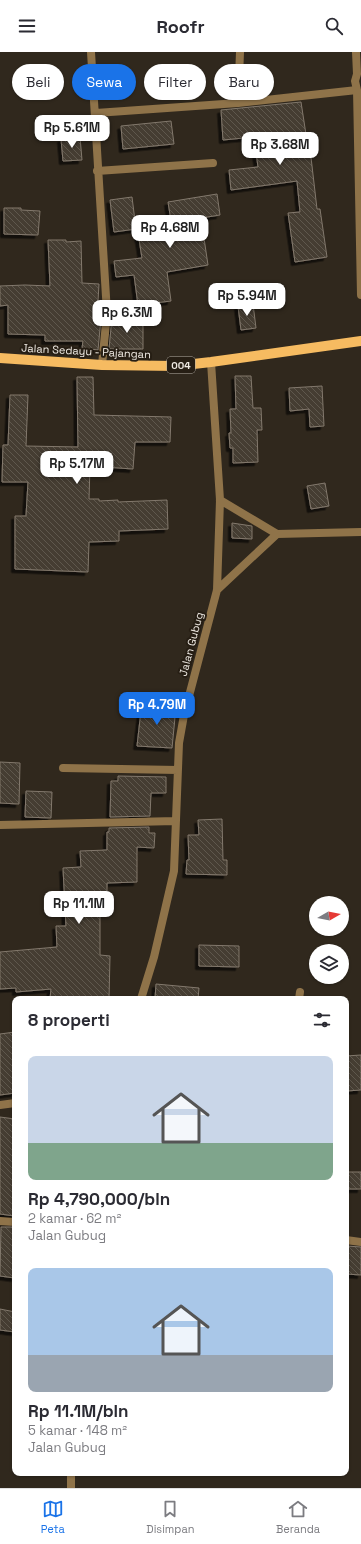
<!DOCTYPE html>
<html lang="id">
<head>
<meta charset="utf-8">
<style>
	body { margin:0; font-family:"Space Grotesk",sans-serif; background:#f7f7f7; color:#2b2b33; height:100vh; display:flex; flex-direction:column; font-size:15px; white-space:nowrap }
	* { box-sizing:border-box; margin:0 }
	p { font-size:13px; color:#7c7c81 }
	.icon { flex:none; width:22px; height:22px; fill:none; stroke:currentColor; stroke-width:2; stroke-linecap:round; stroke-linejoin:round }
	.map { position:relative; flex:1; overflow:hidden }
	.side { position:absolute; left:12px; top:944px; width:337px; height:480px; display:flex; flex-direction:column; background:#fff; border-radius:8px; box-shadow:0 1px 3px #0004 }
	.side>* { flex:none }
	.top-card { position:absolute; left:12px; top:12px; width:337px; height:36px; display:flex; gap:8px }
	.needle { width:26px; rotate:81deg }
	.tools { position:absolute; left:309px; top:844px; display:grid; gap:8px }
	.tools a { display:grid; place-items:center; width:40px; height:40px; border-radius:50%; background:#fff; box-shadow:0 1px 3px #0004; font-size:20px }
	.price { position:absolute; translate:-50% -34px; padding:0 9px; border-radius:8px; background:#fff; color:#222; font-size:13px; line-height:26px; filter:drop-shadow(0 1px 2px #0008) }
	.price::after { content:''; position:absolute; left:50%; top:24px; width:12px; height:9px; margin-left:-6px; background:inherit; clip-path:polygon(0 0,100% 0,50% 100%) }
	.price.selected { background:#1a73e8; color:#fff }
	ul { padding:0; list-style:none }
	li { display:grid; align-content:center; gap:8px; height:212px; padding:0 16px }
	li span { display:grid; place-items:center; height:124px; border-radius:8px; color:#555 }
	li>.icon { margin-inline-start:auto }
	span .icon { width:72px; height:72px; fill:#fffc; stroke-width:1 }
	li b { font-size:17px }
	h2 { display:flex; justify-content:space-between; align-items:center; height:48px; padding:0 16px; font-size:17px }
	.chip { padding:0 14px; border-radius:18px; background:#fff; box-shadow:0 1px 3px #0004; font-size:14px; line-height:36px }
	.chip.selected { background:#1a73e8; color:#fff }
	header { display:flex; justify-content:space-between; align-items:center; height:52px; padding:0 16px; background:#fff; font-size:18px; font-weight:700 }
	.menu { display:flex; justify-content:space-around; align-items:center; height:56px; border-top:1px solid #e1e1e2; background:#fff; font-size:11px; color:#7c7c81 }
	.menu a { display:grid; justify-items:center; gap:2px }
	.menu .selected { color:#1a73e8 }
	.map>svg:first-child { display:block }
</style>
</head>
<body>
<header><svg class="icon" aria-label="menu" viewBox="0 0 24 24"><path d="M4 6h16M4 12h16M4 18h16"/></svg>Roofr<svg class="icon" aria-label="search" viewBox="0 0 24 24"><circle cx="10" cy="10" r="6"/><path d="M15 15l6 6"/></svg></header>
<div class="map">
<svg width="361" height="1436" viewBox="0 0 361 1436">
	<defs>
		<pattern id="building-back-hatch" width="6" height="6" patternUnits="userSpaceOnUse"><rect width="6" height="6" fill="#443c30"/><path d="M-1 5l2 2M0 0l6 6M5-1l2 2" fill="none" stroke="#5f584e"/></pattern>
		<filter id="shadow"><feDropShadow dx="-3.5" dy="3.5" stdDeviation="0" flood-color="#0009"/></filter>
	</defs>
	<rect width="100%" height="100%" fill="#30281d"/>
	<path fill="url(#building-back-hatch)" stroke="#83796d" filter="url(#shadow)" d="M301,50L307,89L309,88L317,157H320L327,205L295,210L288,161L300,160L297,129L231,138L229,118L258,115L254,85L223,88L221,58Z
		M171,69L174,92L123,97L121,74Z
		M80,85L82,108L63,109L61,87Z
		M217,142L220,163L201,166L208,213L167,220L171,249L138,253L134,223L116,225L114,209L142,206L138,181L172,175L168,150Z
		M132,145L136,177L114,180L110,148Z
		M4,156H21V158L40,159L38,183L4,182Z
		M48,188H66V190L81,189L82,231L99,232L97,266H101L98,298L82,296L83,289H45V283H43L8,282V253L0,254V234L25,233L50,234Z
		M253,252L256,276L241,278L238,254Z
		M112,266L143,267V297H109Z
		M235,324H251L253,356H261L262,378H257L258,410L233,411V396H230L229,381H231L230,357H236Z
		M77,325H93L94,363L171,365L170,390H135L133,417L90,414L89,447H99V449L118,448V450L167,448L168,477L119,479V489L89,490L88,520L15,517V464H26L28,430H2L3,393H8L10,343H28L26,394L78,395Z
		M322,334L324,374L310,375L309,357L290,359L289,336Z
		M325,431L329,454L311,457L307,434Z
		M232,471L252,474V487L232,486Z
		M142,650L176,655L172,696L137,694Z
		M0,710L20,711L19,752L0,751Z
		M118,724L166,725V741H151L150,764L110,765L111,729H118Z
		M26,739L52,740L51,766L25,765Z
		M222,767L223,808H227V823L186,822L187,808H189L188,783H199L198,768Z
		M149,775V781H155L154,796L137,795V830L107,831V855H100V903L110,904L109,947H50L51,937L16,940V936L0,937V900L57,895L56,874H66L63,816L81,815L80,799L107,798V780H109V776Z
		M199,893L239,894V915L199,914Z
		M156,932L199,936L198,947H155Z
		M15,980V1041L0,1043V982Z
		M361,1003V1038L346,1039V1004Z
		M0,1065L15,1067V1164L0,1162Z
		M346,1120H361V1137H346Z
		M1,1175H15V1226L0,1224Z
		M346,1194L361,1195V1223L346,1222Z
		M0,1257L15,1260V1280L0,1278Z"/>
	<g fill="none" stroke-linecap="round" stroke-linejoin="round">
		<path stroke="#8f7349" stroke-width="8" d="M91,0L107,261L102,313
			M356,0L357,22L355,29L357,38L361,243
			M238,51L240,0
			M96,61L238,51L357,38
			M97,119L213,111
			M220,448L277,482L361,480
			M217,538L277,482
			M63,716L178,718
			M0,773L176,769
			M141,947L154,905L174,819L179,691L184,663L217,538L220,448L211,310
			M299,947L300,940
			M0,1053L15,1051
			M0,1169L15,1170
			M346,1188L361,1190
			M71,1421V1436"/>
		<path stroke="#f6bb61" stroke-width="10" d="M0,306L102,313L176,314L211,310L361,289"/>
	</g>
	<g text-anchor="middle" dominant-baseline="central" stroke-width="4" stroke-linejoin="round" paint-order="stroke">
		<rect fill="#261e14" stroke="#b3ada5" stroke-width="1" x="167" y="305" width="28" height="16" rx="3"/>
		<g font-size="10" font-weight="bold" fill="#efeae3">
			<text x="181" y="313">004</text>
		</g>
		<g font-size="11" fill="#efeae3" stroke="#261e14">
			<text transform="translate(86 299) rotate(3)">Jalan Sedayu - Pajangan</text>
			<text transform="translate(191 592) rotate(-75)">Jalan Gubug</text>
		</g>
	</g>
</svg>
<div class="tools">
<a><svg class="needle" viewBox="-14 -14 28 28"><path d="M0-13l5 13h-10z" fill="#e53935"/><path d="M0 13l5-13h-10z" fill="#7c7c81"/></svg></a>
<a><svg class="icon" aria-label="layers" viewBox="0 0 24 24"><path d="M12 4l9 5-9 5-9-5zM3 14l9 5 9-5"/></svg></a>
</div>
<b class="price" style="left:72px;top:97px">Rp 5.61M</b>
<b class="price" style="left:280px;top:114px">Rp 3.68M</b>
<b class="price" style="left:170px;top:197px">Rp 4.68M</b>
<b class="price" style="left:247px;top:265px">Rp 5.94M</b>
<b class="price" style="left:127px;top:282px">Rp 6.3M</b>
<b class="price" style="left:77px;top:433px">Rp 5.17M</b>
<b class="price selected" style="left:157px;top:674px">Rp 4.79M</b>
<b class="price" style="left:79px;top:873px">Rp 11.1M</b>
<div class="top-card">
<a class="chip">Beli</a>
<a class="chip selected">Sewa</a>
<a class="chip">Filter</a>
<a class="chip">Baru</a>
</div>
<section class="side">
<h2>8 properti<svg class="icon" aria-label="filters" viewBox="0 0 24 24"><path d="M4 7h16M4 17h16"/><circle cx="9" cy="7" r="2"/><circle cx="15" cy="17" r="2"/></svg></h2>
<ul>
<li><span style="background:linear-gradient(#c9d6e8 70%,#7fa58c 0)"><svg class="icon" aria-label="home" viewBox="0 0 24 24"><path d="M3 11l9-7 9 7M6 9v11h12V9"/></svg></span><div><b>Rp 4,790,000/bln</b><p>2 kamar · 62 m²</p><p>Jalan Gubug</p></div></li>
<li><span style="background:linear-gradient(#a9c7e8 70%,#9aa5b1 0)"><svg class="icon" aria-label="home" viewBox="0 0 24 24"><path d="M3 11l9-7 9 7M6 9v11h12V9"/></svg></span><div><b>Rp 11.1M/bln</b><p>5 kamar · 148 m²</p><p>Jalan Gubug</p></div></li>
</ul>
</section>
</div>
<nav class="menu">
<a class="selected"><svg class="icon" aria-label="map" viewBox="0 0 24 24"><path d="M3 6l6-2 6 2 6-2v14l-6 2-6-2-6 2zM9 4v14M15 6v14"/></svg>Peta</a>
<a><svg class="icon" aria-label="saved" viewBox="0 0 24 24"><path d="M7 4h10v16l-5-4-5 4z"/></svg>Disimpan</a>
<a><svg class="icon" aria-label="home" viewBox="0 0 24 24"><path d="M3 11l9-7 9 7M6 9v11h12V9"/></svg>Beranda</a>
</nav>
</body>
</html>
